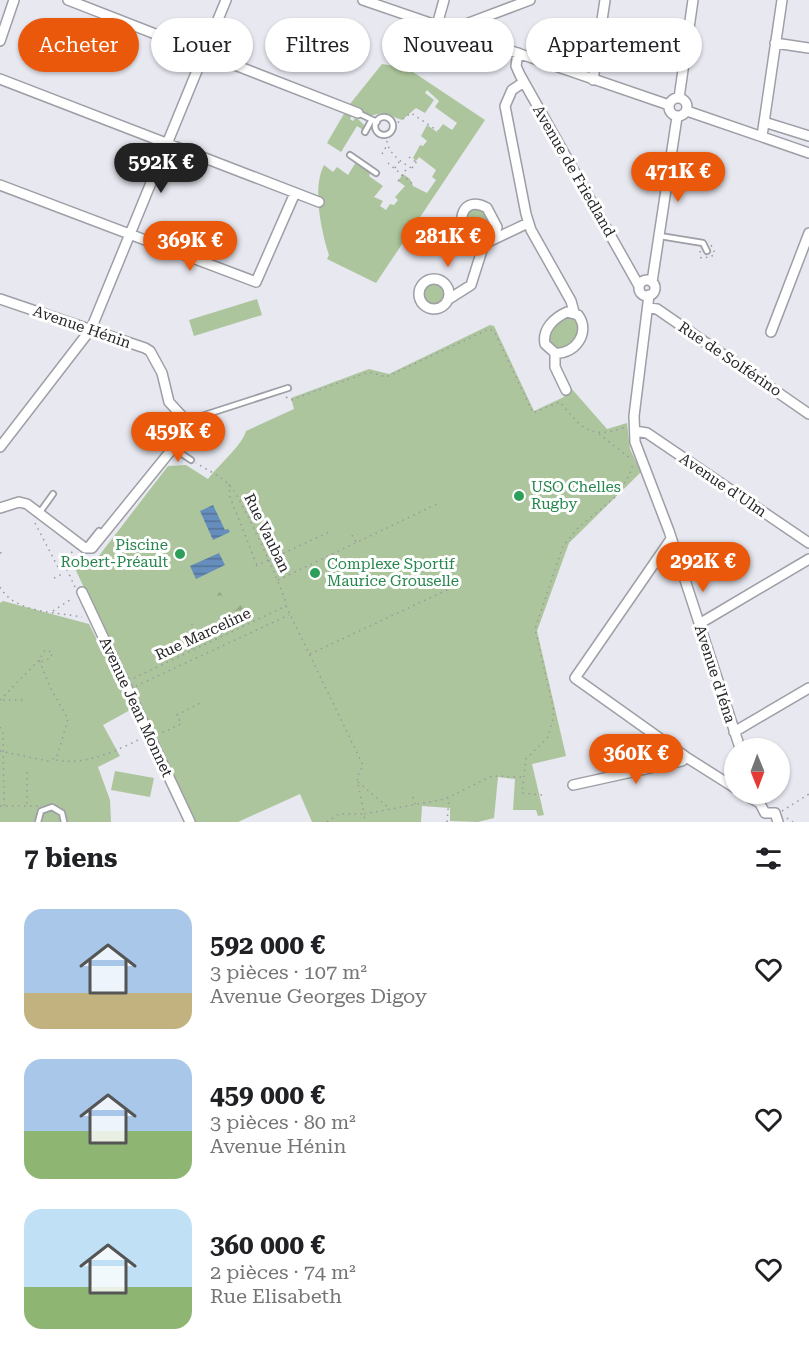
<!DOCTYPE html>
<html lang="fr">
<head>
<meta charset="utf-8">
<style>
	body { margin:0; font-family:"Roboto Serif",serif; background:#f6f6f6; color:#202124; height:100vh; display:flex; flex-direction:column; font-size:22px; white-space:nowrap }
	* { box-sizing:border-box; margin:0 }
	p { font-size:20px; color:#757577 }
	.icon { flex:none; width:33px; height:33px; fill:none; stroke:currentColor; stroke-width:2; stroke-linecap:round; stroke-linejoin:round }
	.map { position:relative; height:822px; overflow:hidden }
	.drawer { display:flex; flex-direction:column; background:#fff; flex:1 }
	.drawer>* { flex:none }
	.guide { position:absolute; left:18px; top:18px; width:774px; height:54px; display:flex; gap:12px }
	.needle { width:39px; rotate:179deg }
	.fabs { position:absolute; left:724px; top:738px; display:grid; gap:12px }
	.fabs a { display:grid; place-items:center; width:66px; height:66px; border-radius:50%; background:#fff; box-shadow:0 2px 4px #0004; font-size:30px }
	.price { position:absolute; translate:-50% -51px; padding:0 14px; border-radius:21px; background:#ea580c; color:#fff; font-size:20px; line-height:39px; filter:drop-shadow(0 2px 3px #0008) }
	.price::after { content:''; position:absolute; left:50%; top:36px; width:18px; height:14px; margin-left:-9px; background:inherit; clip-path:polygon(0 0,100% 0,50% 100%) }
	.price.current { background:#222; color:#fff }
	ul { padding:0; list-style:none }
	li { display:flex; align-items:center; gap:18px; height:150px; padding:0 24px }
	li span { display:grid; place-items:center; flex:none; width:168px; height:120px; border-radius:18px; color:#555 }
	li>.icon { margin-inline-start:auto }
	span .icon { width:72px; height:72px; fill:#fffc; stroke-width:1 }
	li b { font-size:26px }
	h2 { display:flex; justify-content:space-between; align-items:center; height:72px; padding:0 24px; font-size:26px }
	.pill { padding:0 21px; border-radius:27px; background:#fff; box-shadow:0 2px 4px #0004; font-size:21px; line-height:54px }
	.pill.current { background:#ea580c; color:#fff }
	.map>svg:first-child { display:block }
</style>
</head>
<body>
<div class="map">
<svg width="809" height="822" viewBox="0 0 809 822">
	<defs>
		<pattern id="forest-firs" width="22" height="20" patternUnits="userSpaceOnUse" patternTransform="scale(1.5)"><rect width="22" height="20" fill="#adc59c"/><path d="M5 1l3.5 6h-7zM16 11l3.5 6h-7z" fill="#95a986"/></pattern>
		<pattern id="water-rules" width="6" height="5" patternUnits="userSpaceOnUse" patternTransform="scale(1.5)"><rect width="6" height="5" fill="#658ebc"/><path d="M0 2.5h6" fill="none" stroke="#537499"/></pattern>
	</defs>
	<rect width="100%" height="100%" fill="#e7e8f0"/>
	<path fill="#adc59c" d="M382,64L407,68L485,120L376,283L327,259L329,255C321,231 312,188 324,165L333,172L337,167L348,175L356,162L371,172L369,176L383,186L374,197L383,201L380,206L386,210L390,204L394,205L398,200L395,197L405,186L398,181L403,174L410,179L413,186L427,193L436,180L432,177L436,170L419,157L416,161L413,158L420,145L423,146L427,141L421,136L427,125L437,132L443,124L452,130L457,123L435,107L439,101L427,90L425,93L434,100L425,113L416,108L402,120L383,113L369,116L350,104Z
		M345,112L352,115L350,119L353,121L356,117L364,125L363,130L357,126L341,152L327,143Z
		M477,208L485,212L492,226L490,236L476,240C468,229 456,212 477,208Z
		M423 294a11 11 0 1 1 22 0a11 11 0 1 1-22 0Z
		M257,299L262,315L194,336L189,320Z
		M569,317L579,323L578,336L564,348H555L549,343L548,334L563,319Z
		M490,325L494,326L534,411L564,397L562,392L571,388L607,429L627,423L630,449L641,472L569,543L537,631L566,756L532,764L544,815L538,816L536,810H513L515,779L498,777L494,818L478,822L450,821V808L422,806L421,822H312L300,794L238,822H194L71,560L81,556L95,561L168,466L186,465L208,479C218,466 243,444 246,431L294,409L291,398L369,369L389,374Z
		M3,601L89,624L132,709L103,725L120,756L98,767L110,800L111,822H0V603Z
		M115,771L154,778L150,797L111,790Z"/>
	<path fill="url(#forest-firs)" d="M220,592L232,609L236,610L244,601L250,603L253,608L249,616L209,634L204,622L214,611L208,598Z"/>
	<path fill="url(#water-rules)" d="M213,505L225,530L228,529L230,532L213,540L200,511Z
		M219,553L225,565L196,579L190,566Z"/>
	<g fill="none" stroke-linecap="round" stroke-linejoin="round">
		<defs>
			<path id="service" d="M358,113L377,122
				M375 126a9 9 0 1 1 18 0a9 9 0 1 1-18 0Z
				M365,132L371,121
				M350,155L376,173
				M660,236L703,243L707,251
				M183,422L288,388
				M173,448L191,460
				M40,512L53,494
				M87,546L99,531
				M38,822L41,811L52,807L62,813L64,822"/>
			<path id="minor" d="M68,0L358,113
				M363,0L669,105
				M437,25L444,0
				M450,30L530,0
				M0,41L14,0
				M775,43L809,48
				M518,53L516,66L520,75L639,286
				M0,79L319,202
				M593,80L605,0
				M524,82L512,90L505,106L526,214L531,230L571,301L574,312
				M669 107a9 9 0 1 1 18 0a9 9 0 1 1-18 0Z
				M679,98L693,0
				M687,111L809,153
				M764,122L809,136
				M762,136L782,0
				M0,185L256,282L295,193
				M484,244L470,240C454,223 462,194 487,208L497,227L493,239
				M419 294a15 15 0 1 1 30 0a15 15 0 1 1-30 0Z
				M639 288a8 8 0 1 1 16 0a8 8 0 1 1-16 0Z
				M652,282L677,117
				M649,295L634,416L635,442L669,531L740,748
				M0,299L145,348L150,351L162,373L169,402L181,415L183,422L173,448L92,548H85L27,504L19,502L0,508
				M449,299L471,285L484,244L528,223
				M649,308L657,309L809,414
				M567,312L578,315C591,332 575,355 555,353L545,344C542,329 554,318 567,312Z
				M771,332L809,233
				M555,353V367L566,390
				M635,431L647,433L809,543
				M0,447L91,329L226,0
				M671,539L575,678L686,757L735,788
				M82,592L190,822
				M699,624L809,559
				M734,732L809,688
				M573,785L682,761L686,757
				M744,794L758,802
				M755,794L765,813
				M765,813H775L778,822"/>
		</defs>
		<use href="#service" stroke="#9e9fa6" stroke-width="8"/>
		<use href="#minor" stroke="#9e9fa6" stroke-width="12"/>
		<path stroke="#999aa0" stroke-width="1.5" stroke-dasharray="1.5 4.5" stroke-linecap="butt" d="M393,126L411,113L438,131
			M386,135C387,154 399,160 414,170
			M382,154L386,147
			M409,157L416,162
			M388,163L413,184
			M395,168L401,159
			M412,168L419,158
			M398,181L408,167
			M700,251L701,258L711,257L715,253L709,241
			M286,397L291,400L369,372L386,377L489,329L494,331L533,413L560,402C581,428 590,440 625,427
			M599,434L631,459
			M229,484L230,497L257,565
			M35,523L60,571
			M352,535L356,542
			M0,553L3,552
			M256,566L329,532
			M54,578L62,574
			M278,580L439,503
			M0,587C14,613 56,612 82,617
			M75,587L62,559L75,550
			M286,606L363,765L357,778L364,814L445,799L492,776L523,777
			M53,611L73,598
			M192,649V623
			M310,654L451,588
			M134,678L286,606C288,598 240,496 231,487C223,477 207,470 196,463
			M136,686L289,615
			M0,700L39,660
			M3,700H23
			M0,727L3,733L4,806
			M157,735L181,724L177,715L202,702
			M0,751L48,761L57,757L68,719L51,689L39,660L45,650L52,652L51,658L41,662
			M56,760C84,766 116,751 140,739
			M27,772V805
			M358,782L389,808
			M542,795L522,793L526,759L548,737L553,719L554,711L535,629L563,546L578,528L614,498L629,476L633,464
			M413,797L415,804
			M0,806H38
			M782,811L809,794
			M787,818L793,822
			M327,822L339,814H364L365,822
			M447,822L449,798"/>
		<use href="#service" stroke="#fff" stroke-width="4.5"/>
		<use href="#minor" stroke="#fff" stroke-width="9"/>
	</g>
	<g fill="#2e9e5b" stroke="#fff" stroke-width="2">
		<circle cx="519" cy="496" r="6"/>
		<circle cx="180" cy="554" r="6"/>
		<circle cx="315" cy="573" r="6"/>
	</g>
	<g text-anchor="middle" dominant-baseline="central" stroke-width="6" stroke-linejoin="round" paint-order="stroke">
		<g font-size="15" fill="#262629" stroke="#fff">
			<text transform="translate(574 171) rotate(60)">Avenue de Friedland</text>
			<text transform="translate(82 327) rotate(19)">Avenue Hénin</text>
			<text transform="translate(730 359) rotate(34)">Rue de Solférino</text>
			<text transform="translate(723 485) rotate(34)">Avenue d'Ulm</text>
			<text transform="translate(267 533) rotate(64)">Rue Vauban</text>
			<text transform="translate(203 634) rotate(-25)">Rue Marceline</text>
			<text transform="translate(715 674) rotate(72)">Avenue d'Iéna</text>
			<text transform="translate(136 707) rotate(65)">Avenue Jean Monnet</text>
		</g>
		<g font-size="15" fill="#27864d" stroke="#fff" text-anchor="start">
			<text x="531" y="487">USO Chelles<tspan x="531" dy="17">Rugby</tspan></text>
			<text x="168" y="545" text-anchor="end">Piscine<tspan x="168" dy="17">Robert-Préault</tspan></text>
			<text x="327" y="564">Complexe Sportif<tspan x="327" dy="17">Maurice Grouselle</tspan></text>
		</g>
	</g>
</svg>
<div class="fabs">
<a><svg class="needle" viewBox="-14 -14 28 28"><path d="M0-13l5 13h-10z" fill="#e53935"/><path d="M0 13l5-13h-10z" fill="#757577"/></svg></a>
</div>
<b class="price current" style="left:161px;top:194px">592K €</b>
<b class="price" style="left:678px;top:203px">471K €</b>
<b class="price" style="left:448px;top:268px">281K €</b>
<b class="price" style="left:190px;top:272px">369K €</b>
<b class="price" style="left:178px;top:463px">459K €</b>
<b class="price" style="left:703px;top:593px">292K €</b>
<b class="price" style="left:636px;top:785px">360K €</b>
<div class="guide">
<a class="pill current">Acheter</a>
<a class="pill">Louer</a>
<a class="pill">Filtres</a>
<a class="pill">Nouveau</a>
<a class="pill">Appartement</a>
</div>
</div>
<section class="drawer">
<h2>7 biens<svg class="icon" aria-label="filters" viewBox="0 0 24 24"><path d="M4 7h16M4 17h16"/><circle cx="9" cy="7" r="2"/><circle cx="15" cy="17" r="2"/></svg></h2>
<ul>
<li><span style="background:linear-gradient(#a9c7e8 70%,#c2b280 0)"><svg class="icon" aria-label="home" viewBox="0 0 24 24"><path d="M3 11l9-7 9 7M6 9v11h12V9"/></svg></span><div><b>592 000 €</b><p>3 pièces · 107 m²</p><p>Avenue Georges Digoy</p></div><svg class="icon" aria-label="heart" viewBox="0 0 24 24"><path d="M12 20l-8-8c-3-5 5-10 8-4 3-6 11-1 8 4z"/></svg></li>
<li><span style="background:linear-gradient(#a9c7e8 60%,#8fb573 0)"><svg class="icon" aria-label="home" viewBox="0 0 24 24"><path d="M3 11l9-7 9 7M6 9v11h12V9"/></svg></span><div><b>459 000 €</b><p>3 pièces · 80 m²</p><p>Avenue Hénin</p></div><svg class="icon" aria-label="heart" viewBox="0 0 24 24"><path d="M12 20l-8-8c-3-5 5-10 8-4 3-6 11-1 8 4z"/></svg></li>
<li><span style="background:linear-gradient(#bfe0f5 65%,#8fb573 0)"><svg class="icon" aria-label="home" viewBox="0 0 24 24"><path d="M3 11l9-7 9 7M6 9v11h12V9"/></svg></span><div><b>360 000 €</b><p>2 pièces · 74 m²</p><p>Rue Elisabeth</p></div><svg class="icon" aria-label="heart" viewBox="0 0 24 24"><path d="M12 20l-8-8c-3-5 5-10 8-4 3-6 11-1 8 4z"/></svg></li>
</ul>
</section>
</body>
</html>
